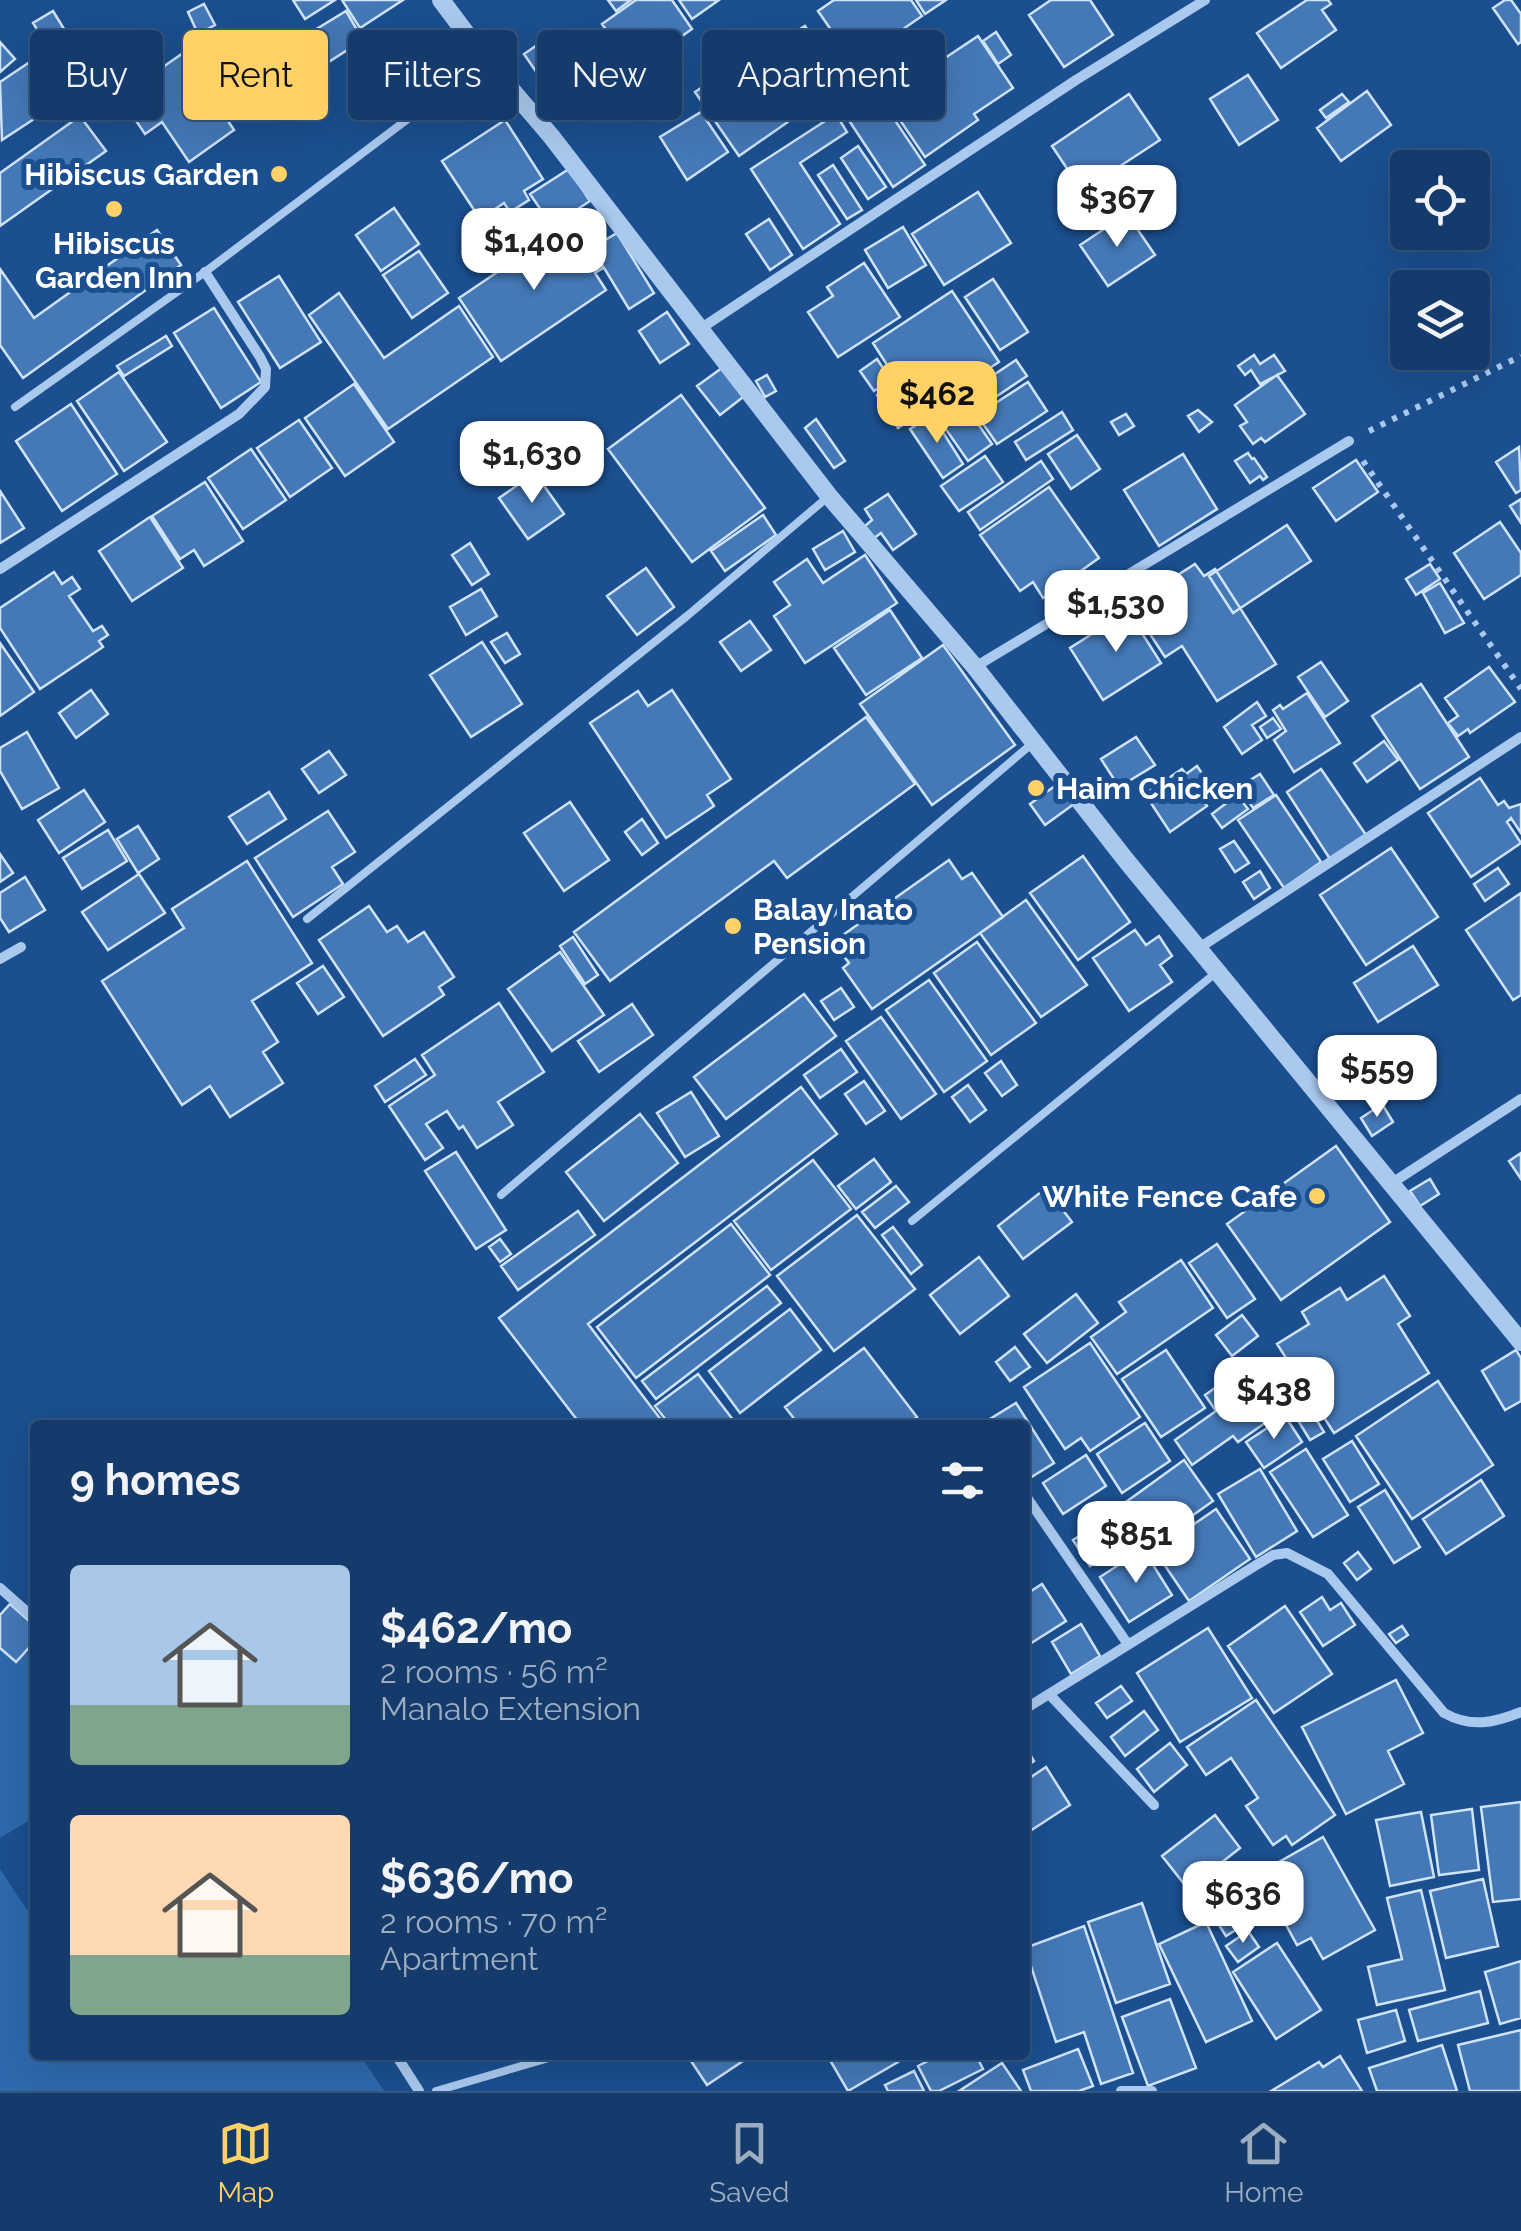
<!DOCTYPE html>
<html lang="en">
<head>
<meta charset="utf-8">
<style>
	body { margin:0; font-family:Raleway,sans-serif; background:#1d4271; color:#f1f3f6; height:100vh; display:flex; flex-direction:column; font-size:38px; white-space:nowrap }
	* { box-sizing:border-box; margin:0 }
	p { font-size:32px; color:#9dadc1 }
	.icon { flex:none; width:55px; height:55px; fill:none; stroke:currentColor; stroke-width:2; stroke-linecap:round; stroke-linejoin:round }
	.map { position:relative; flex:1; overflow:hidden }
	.panel { position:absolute; left:30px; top:1420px; width:1000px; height:640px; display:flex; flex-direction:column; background:#143b6b; border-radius:10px; box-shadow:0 10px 40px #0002,0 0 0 2px #33557e }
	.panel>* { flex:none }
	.banner { position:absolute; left:30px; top:30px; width:1000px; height:90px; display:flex; gap:20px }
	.tools { position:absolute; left:1390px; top:150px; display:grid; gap:20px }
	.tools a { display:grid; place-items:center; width:100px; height:100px; border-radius:10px; background:#143b6b; box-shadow:0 10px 40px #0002,0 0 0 2px #33557e; font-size:50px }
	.price { position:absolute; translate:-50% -85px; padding:0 22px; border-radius:20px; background:#fff; color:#222; font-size:32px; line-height:65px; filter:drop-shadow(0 2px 5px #0008) }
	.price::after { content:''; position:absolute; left:50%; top:60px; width:30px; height:22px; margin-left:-15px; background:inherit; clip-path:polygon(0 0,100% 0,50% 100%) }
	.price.current { background:#ffd166; color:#111 }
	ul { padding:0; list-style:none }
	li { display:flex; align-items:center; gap:30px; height:250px; padding:0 40px }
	li span { display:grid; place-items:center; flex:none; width:280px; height:200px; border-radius:10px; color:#555 }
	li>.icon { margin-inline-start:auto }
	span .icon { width:120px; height:120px; fill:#fffc; stroke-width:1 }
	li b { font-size:42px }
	h2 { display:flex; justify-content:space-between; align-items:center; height:120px; padding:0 40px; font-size:42px }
	.chip { padding:0 35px; border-radius:10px; background:#143b6b; box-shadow:0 10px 40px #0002,0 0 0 2px #33557e; font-size:35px; line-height:90px }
	.chip.current { background:#ffd166; color:#111 }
	.dock { display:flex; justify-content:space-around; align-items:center; height:140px; border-top:2px solid #33557e; background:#143b6b; font-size:28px; color:#9dadc1 }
	.dock a { display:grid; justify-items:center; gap:5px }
	.dock .current { color:#ffd166 }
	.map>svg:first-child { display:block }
</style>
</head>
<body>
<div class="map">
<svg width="1521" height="2091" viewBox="0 0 1521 2091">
	<rect width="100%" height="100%" fill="#1b4f8f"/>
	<path fill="#2e69ad" d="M0,1628L35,1661V1817L0,1838Z
		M0,1869L35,1922V2055H360L384,2091H0Z"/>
	<path fill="#4478b7" stroke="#cfe3fa" stroke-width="2.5" d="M293,0H335L305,19Z
		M342,0H403L360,28Z
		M608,0H631L616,11Z
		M636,0H672L692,29L634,70L602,24Z
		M679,0H719L692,19Z
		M834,0H911L922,16L854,63L818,11Z
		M916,0H946L925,14Z
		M1051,0H1090L1113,35L1064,67L1029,15Z
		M1307,0H1328L1331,4L1322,10L1336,30L1281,68L1257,33Z
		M1505,0H1511L1521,14V42L1518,44L1493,8Z
		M204,4L215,25L198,34L188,12Z
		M53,11L64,29L45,42L33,23Z
		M346,11L363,40L316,70L297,41Z
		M805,26L826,59L813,67L792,34Z
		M556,32L597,92L565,114L524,54Z
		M781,32L825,96L739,156L695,92Z
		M908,32L929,63L876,100L855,68Z
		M996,32L1011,55L998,64L983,41Z
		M70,35L98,77L2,140L0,82Z
		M978,36L1013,88L974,114L978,120L925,157L885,98Z
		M292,38L314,75L250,114L227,77Z
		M0,42L15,59L0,72Z
		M183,53L234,130L189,162L162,122L145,134L120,97Z
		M836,59L852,83L835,94L819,71Z
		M1248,75L1278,120L1239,145L1210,99Z
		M1367,91L1391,125L1341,161L1317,128Z
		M1129,94L1160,140L1082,191L1052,146Z
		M1342,94L1349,102L1326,118L1320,110Z
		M880,98L925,165L893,187L848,119Z
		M701,112L728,152L687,180L660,137Z
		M836,114L847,132L800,163L840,224L803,249L751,169Z
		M80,116L106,151L0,226V173Z
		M505,120L543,179L524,191L529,200L510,212L504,203L480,219L442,161Z
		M858,146L886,187L868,199L841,158Z
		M833,165L862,210L847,219L818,175Z
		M569,169L590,201L552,226L530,194Z
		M978,192L1011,243L944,285L912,234Z
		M394,208L419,244L381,271L356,235Z
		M1127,214L1155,255L1108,286L1080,245Z
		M769,219L792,255L770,270L746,234Z
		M521,225L530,240L497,261L488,247Z
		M564,227L578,248L586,242L603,268L595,273L606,290L501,361L459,298Z
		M903,227L926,265L888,288L865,250Z
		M157,230L181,265L23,378L0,345V269L34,318Z
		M617,233L654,293L629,309L592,248Z
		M419,251L448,293L412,318L383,275Z
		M864,263L900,317L838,357L808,312L833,296L827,287Z
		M279,276L321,342L280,368L238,302Z
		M993,279L1028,332L1000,350L965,297Z
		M952,291L999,362L933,405L919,384L905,393L873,343Z
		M339,293L384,358L459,306L493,357L388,429L309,315Z
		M214,308L261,382L221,408L174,333Z
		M667,312L689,344L660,363L639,331Z
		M166,336L172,346L124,376L117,366Z
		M1254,355L1260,364L1274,355L1285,371L1260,384L1251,370L1245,375L1238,366Z
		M877,359L891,380L874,391L860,371Z
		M1016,360L1027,376L976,410L965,394Z
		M726,365L747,394L720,415L697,386Z
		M119,372L167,442L124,471L77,401Z
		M767,375L776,391L765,397L756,381Z
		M1277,375L1305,414L1265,442L1261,438L1253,444L1240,426L1247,422L1235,405Z
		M1028,382L1047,411L997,444L977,415Z
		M895,383L903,398L917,390L929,408L898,428L877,395Z
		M354,384L394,442L345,476L305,418Z
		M681,395L765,508L692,562L608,449Z
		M960,398L992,444L968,461L936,415Z
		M71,404L117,474L62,511L16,441Z
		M1198,410L1212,422L1199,432L1188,416Z
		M1062,412L1073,430L1026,460L1015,442Z
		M1126,414L1134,426L1119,435L1111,422Z
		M932,415L963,464L943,478L910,429Z
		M816,419L845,461L834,468L805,428Z
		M299,420L332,468L290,497L257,448Z
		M1077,435L1100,469L1071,489L1048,454Z
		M1519,447L1521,490L1516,493L1496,462Z
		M251,449L286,500L243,529L208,478Z
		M1248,453L1252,459L1254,458L1267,477L1263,480L1260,476L1250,483L1235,461Z
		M1183,454L1217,509L1159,546L1124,490Z
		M985,456L1003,482L959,511L941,486Z
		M1356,460L1378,492L1336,521L1313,488Z
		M1041,461L1053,479L980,530L968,512Z
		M535,473L564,514L528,539L499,498Z
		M205,482L243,541L204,566L194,550L180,559L152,516Z
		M1049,487L1099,558L1043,598L1033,582L1020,591L980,535Z
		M0,491L24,528L0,543Z
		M888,494L916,534L893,550L881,533L874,538L865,526L872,520L865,509Z
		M1521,499V523L1510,506Z
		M763,515L776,535L725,571L711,551Z
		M150,517L183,568L132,601L99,551Z
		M1500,522L1521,553V575L1484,599L1454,553Z
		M1287,525L1311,561L1233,613L1209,576Z
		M843,531L855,552L825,570L813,549Z
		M470,543L489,574L472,585L452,555Z
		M865,555L897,603L805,663L774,616L790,605L774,582L807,559L823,583Z
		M1195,564L1204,576L1215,569L1276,664L1217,701L1182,646L1165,657L1131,605Z
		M1430,564L1440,579L1416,595L1406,579Z
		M646,568L674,607L637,635L607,596Z
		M54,572L62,584L72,577L80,589L69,596L93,631L102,626L108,635L99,641L103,647L40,689L0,628V608Z
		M1440,583L1464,623L1445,633L1423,593Z
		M481,589L497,616L466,635L450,607Z
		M890,610L922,658L866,695L834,648Z
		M1128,611L1161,663L1103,700L1070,648Z
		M750,621L771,650L741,671L720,642Z
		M507,633L520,654L505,663L491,642Z
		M482,642L522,704L471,737L430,675Z
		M0,643L34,692L0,716Z
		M943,645L1015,745L932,805L860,704Z
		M1321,662L1348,701L1325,717L1298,677Z
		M1489,667L1515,702L1470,733L1468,729L1458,736L1448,723L1458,716L1445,698Z
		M1421,684L1469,757L1420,789L1372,716Z
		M91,690L108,714L76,738L59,713Z
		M672,690L731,779L707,795L714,806L666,838L590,723L638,691L648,706Z
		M1307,693L1340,743L1294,772L1274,740L1286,731L1273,710L1280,705L1283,709Z
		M1257,702L1266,716L1252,725L1262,740L1242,754L1224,727Z
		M866,717L915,784L787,878L774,861L610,981L574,932Z
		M1273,718L1281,729L1267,738L1260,727Z
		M27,732L59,788L22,809L0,771V748Z
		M1136,737L1155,765L1119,787L1101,759Z
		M1384,741L1398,760L1367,782L1354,763Z
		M329,751L346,775L319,793L302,769Z
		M1197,766L1213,790L1202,799L1207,806L1170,832L1145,794L1182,769L1186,774Z
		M1321,769L1366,835L1330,859L1287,792Z
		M1260,774L1274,795L1253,808L1239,787Z
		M1480,778L1498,805L1504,801L1509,808L1521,804V833L1511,818L1507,822L1521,843L1471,877L1428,813Z
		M1059,783L1074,804L1045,825L1030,804Z
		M84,790L105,822L59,853L38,820Z
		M269,792L286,819L247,844L229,817Z
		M1237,795L1248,809L1222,828L1212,814Z
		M1276,795L1321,862L1284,888L1238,820Z
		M570,802L609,860L564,891L524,833Z
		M328,811L355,852L332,867L343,884L293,917L255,858Z
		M642,819L658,843L642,855L625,832Z
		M138,826L159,859L138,873L117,839Z
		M108,830L127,861L82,889L63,858Z
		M1234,841L1249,863L1235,872L1220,849Z
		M1391,848L1438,917L1366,965L1320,895Z
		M0,854L13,873L0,882Z
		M1083,856L1130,922L1078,960L1030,893Z
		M949,860L962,879L972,873L1003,917L872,1009L843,968L849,963L833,942Z
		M247,861L312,963L252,1001L278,1042L263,1052L283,1083L230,1117L210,1086L182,1105L102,981L184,928L172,909Z
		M1498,868L1509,884L1485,901L1474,884Z
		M1260,871L1270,888L1254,899L1243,882Z
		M139,874L165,913L108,950L82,912Z
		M25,877L45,910L9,932L0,918V893Z
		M1521,893V995L1513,1000L1466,930Z
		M1026,900L1087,985L1041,1017L980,933Z
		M369,906L387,932L397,926L408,942L424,932L454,977L439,987L444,995L383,1036L319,940Z
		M1135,930L1146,945L1159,936L1172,956L1160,965L1172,982L1129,1011L1093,958Z
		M573,937L598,975L585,984L560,946Z
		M977,942L1036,1023L991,1055L934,973Z
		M1413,946L1438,985L1378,1022L1354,983Z
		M560,952L604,1015L552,1051L508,989Z
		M323,966L344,997L318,1014L297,983Z
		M929,980L987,1061L944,1092L886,1010Z
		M841,988L854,1007L834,1020L821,1001Z
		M804,994L836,1036L726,1119L694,1077Z
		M499,1003L544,1072L498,1102L513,1125L477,1148L463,1126L459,1129L447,1111L426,1124L443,1148L425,1160L389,1106L435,1075L422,1055Z
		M632,1004L653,1035L599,1072L578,1041Z
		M881,1017L936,1094L901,1119L846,1041Z
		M841,1049L857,1072L820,1098L804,1075Z
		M415,1059L426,1075L385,1102L375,1086Z
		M1001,1061L1017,1085L1002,1096L985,1073Z
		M864,1081L885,1111L866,1124L845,1094Z
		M968,1085L986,1110L970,1122L952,1097Z
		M801,1087L837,1134L588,1324L665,1425H581L499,1318Z
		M691,1092L719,1136L685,1157L657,1113Z
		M1382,1104L1393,1122L1372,1136L1361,1118Z
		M640,1114L678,1163L604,1221L566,1172Z
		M1336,1146L1390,1222L1281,1300L1227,1224Z
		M456,1152L506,1230L476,1249L425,1171Z
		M1521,1153V1179L1509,1161Z
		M874,1159L891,1182L856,1209L838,1186Z
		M813,1160L851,1209L771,1270L734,1221Z
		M1430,1179L1439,1194L1420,1206L1410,1191Z
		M896,1186L909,1202L875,1228L862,1212Z
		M1046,1188L1072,1222L1023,1259L998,1226Z
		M578,1211L595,1235L518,1290L501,1266Z
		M857,1215L915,1289L834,1351L777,1276Z
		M731,1224L770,1275L636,1378L597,1327Z
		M893,1227L922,1265L911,1274L882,1235Z
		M500,1239L511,1254L500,1262L489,1247Z
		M1217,1244L1255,1299L1227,1318L1189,1263Z
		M979,1257L1009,1296L960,1334L930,1295Z
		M1181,1260L1213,1308L1117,1374L1091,1337L1126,1312L1119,1302Z
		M1384,1276L1410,1316L1398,1324L1429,1373L1334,1433L1277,1344L1309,1324L1302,1312L1340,1288L1347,1300Z
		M767,1286L781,1303L656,1399L642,1381Z
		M1076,1294L1098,1323L1047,1363L1024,1334Z
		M790,1309L821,1350L740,1413L709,1371Z
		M1242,1315L1258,1336L1232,1356L1216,1335Z
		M1090,1343L1140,1417L1090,1451L1081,1438L1065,1449L1024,1387Z
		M1015,1347L1030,1367L1010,1381L996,1362Z
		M864,1348L917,1417L907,1425H799L785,1407Z
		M1166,1350L1205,1408L1161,1437L1122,1379Z
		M1516,1350L1521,1358V1401L1505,1410L1482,1371Z
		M1246,1366L1279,1413L1238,1442L1233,1436L1192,1465L1175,1440L1216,1411L1205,1395Z
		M698,1374L737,1425H670L655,1406Z
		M1438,1381L1493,1465L1412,1519L1356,1436Z
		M1016,1403L1054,1463L1025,1481V1425H980Z
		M1308,1406L1324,1432L1310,1440L1294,1414Z
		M1285,1416L1302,1442L1264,1468L1246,1442Z
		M1145,1423L1170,1461L1122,1493L1097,1454Z
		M1352,1441L1379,1484L1350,1502L1323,1459Z
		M1306,1449L1348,1515L1313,1537L1270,1472Z
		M1086,1455L1106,1486L1063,1514L1043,1483Z
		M1184,1460L1213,1501L1148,1547L1119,1507Z
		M1260,1469L1297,1531L1256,1557L1218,1494Z
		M1481,1480L1504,1516L1446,1554L1423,1519Z
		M1385,1490L1420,1547L1394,1563L1358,1507Z
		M1216,1509L1250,1559L1189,1601L1155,1551Z
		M1116,1512L1133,1539L1090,1566L1073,1540Z
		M1143,1549L1172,1595L1129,1622L1100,1577Z
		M1358,1552L1371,1569L1357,1580L1344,1563Z
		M1042,1584L1066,1621L1025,1647V1595Z
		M1322,1597L1330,1610L1341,1603L1355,1625L1323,1646L1300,1612Z
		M10,1604L35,1626V1641L16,1662L0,1648V1615Z
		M1285,1606L1332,1674L1274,1713L1228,1646Z
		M1081,1624L1100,1656L1071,1674L1052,1642Z
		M1402,1626L1408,1635L1396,1643L1389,1634Z
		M1208,1628L1252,1698L1180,1742L1137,1673Z
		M1396,1680L1423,1733L1388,1751L1404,1784L1346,1814L1302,1727Z
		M1121,1686L1132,1701L1107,1718L1096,1703Z
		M1256,1700L1335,1815L1292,1845L1286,1836L1273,1845L1246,1806L1258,1798L1231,1758L1206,1775L1187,1747Z
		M1144,1711L1158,1730L1125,1756L1111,1737Z
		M1170,1743L1187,1765L1154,1792L1137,1769Z
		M1025,1746L1034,1761L1025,1767Z
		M1046,1767L1070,1805L1027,1833L1025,1781Z
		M1521,1802V1899L1493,1902L1481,1807Z
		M1472,1809L1479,1870L1439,1875L1431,1815Z
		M1421,1812L1434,1877L1390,1886L1376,1820Z
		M1215,1815L1240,1848L1188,1889L1162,1856Z
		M1323,1837L1375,1930L1323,1959L1311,1938L1297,1945L1272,1899L1285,1891L1272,1866Z
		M1236,1875L1261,1914L1226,1936L1201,1897Z
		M1483,1879L1498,1946L1446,1958L1430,1891Z
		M1421,1890L1445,1990L1377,2005L1368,1967L1402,1959L1387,1898Z
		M1142,1903L1170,1984L1116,2003L1088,1922Z
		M1206,1922L1252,2021L1206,2042L1159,1944Z
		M1084,1926L1133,2073L1101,2084L1084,2032L1056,2042L1025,1948Z
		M1248,1931L1259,1947L1238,1962L1226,1946Z
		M1277,1943L1321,2010L1276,2039L1233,1972Z
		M1521,1961V2018L1500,2024L1485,1972Z
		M1480,1991L1488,2023L1418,2041L1409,2010Z
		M1170,1999L1196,2068L1148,2086L1122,2017Z
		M1396,2010L1405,2041L1367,2053L1358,2020Z
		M1521,2030V2091H1470L1458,2045Z
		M1442,2045L1457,2091H1377L1369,2068Z
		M1078,2049L1093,2086L1079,2091H1031L1023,2070Z
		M687,2055H752L707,2085Z
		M827,2055H894L898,2062L848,2091Z
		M940,2055H976L983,2069L939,2091H931L918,2066Z
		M1340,2056L1362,2091H1271L1319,2062L1323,2067Z
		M1002,2063L1021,2091H959Z
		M914,2071L924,2091H888L885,2085Z"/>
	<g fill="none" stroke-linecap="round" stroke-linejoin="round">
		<path stroke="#a9c9ee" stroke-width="6" stroke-dasharray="5 8" stroke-linecap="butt" d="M1369,431L1521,356
			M1363,461L1521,689"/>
		<path stroke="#a9c9ee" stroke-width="8" d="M15,407L205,272L486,60
			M307,919L687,616L829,496
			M501,1195L1034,742
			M912,1221L1218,971
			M436,2091L559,2055"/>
		<path stroke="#a9c9ee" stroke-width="10" d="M700,329L1076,80L1205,0
			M0,569L239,414L265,387L266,369L260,357L205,272
			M975,667L1349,441
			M1199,948L1521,737
			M0,959L21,947
			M1392,1183L1521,1099
			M1026,1496L1127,1643
			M0,1588L35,1619
			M1049,1694L1154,1805
			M1025,1709L1253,1567L1273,1555L1287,1553L1328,1574L1444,1713C1471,1728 1494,1723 1521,1712
			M396,2055L419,2091
			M1121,2091H1152"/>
		<path stroke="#a9c9ee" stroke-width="18" d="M441,0L486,60L551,136L829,496L975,667L1125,859L1521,1342"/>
	</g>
	<g fill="#ffd166" stroke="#1b4f8f" stroke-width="4">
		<circle cx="279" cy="174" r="10"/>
		<circle cx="114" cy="209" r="10"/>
		<circle cx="1036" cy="788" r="10"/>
		<circle cx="733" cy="926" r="10"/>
		<circle cx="1317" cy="1196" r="10"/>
	</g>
	<g text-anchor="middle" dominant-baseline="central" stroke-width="10" stroke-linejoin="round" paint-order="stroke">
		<g font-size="30" font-weight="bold" fill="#fff" stroke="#1b4f8f" text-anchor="end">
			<text x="259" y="174">Hibiscus Garden</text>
			<text x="114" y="243" text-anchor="middle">Hibiscus<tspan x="114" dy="34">Garden Inn</tspan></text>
			<text x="1056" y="788" text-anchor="start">Haim Chicken</text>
			<text x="753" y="909" text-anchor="start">Balay Inato<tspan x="753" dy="34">Pension</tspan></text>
			<text x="1297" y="1196">White Fence Cafe</text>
		</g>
	</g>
</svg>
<div class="tools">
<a><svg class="icon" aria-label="locate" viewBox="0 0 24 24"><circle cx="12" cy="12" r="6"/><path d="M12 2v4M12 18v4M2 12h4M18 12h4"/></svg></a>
<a><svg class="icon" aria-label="layers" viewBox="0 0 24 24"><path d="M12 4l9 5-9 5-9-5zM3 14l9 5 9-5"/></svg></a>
</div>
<b class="price" style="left:1117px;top:250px">$367</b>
<b class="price" style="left:534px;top:293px">$1,400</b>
<b class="price current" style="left:937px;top:446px">$462</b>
<b class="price" style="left:532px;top:506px">$1,630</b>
<b class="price" style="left:1116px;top:655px">$1,530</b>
<b class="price" style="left:1377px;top:1120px">$559</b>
<b class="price" style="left:1274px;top:1442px">$438</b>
<b class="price" style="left:1136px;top:1586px">$851</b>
<b class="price" style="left:1243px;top:1946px">$636</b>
<div class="banner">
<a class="chip">Buy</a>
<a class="chip current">Rent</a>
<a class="chip">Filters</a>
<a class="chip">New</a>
<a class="chip">Apartment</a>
</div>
<section class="panel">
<h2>9 homes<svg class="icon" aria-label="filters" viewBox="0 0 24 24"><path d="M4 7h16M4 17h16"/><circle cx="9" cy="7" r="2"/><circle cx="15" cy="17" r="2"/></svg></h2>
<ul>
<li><span style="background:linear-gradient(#a9c7e8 70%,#7fa58c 0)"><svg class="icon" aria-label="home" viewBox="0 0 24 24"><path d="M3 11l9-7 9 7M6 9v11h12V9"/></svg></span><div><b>$462/mo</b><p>2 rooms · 56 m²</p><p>Manalo Extension</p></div></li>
<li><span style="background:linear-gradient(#ffd9b3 70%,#7fa58c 0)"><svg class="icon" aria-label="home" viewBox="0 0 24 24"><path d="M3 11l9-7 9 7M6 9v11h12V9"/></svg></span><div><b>$636/mo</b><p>2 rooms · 70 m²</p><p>Apartment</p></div></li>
</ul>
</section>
</div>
<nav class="dock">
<a class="current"><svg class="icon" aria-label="map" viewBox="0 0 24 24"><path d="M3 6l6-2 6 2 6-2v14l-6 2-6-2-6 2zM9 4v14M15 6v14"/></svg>Map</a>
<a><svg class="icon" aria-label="saved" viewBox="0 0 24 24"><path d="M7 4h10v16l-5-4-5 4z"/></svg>Saved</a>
<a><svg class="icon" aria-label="home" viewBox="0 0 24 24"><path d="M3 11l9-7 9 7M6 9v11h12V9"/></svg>Home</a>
</nav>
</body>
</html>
